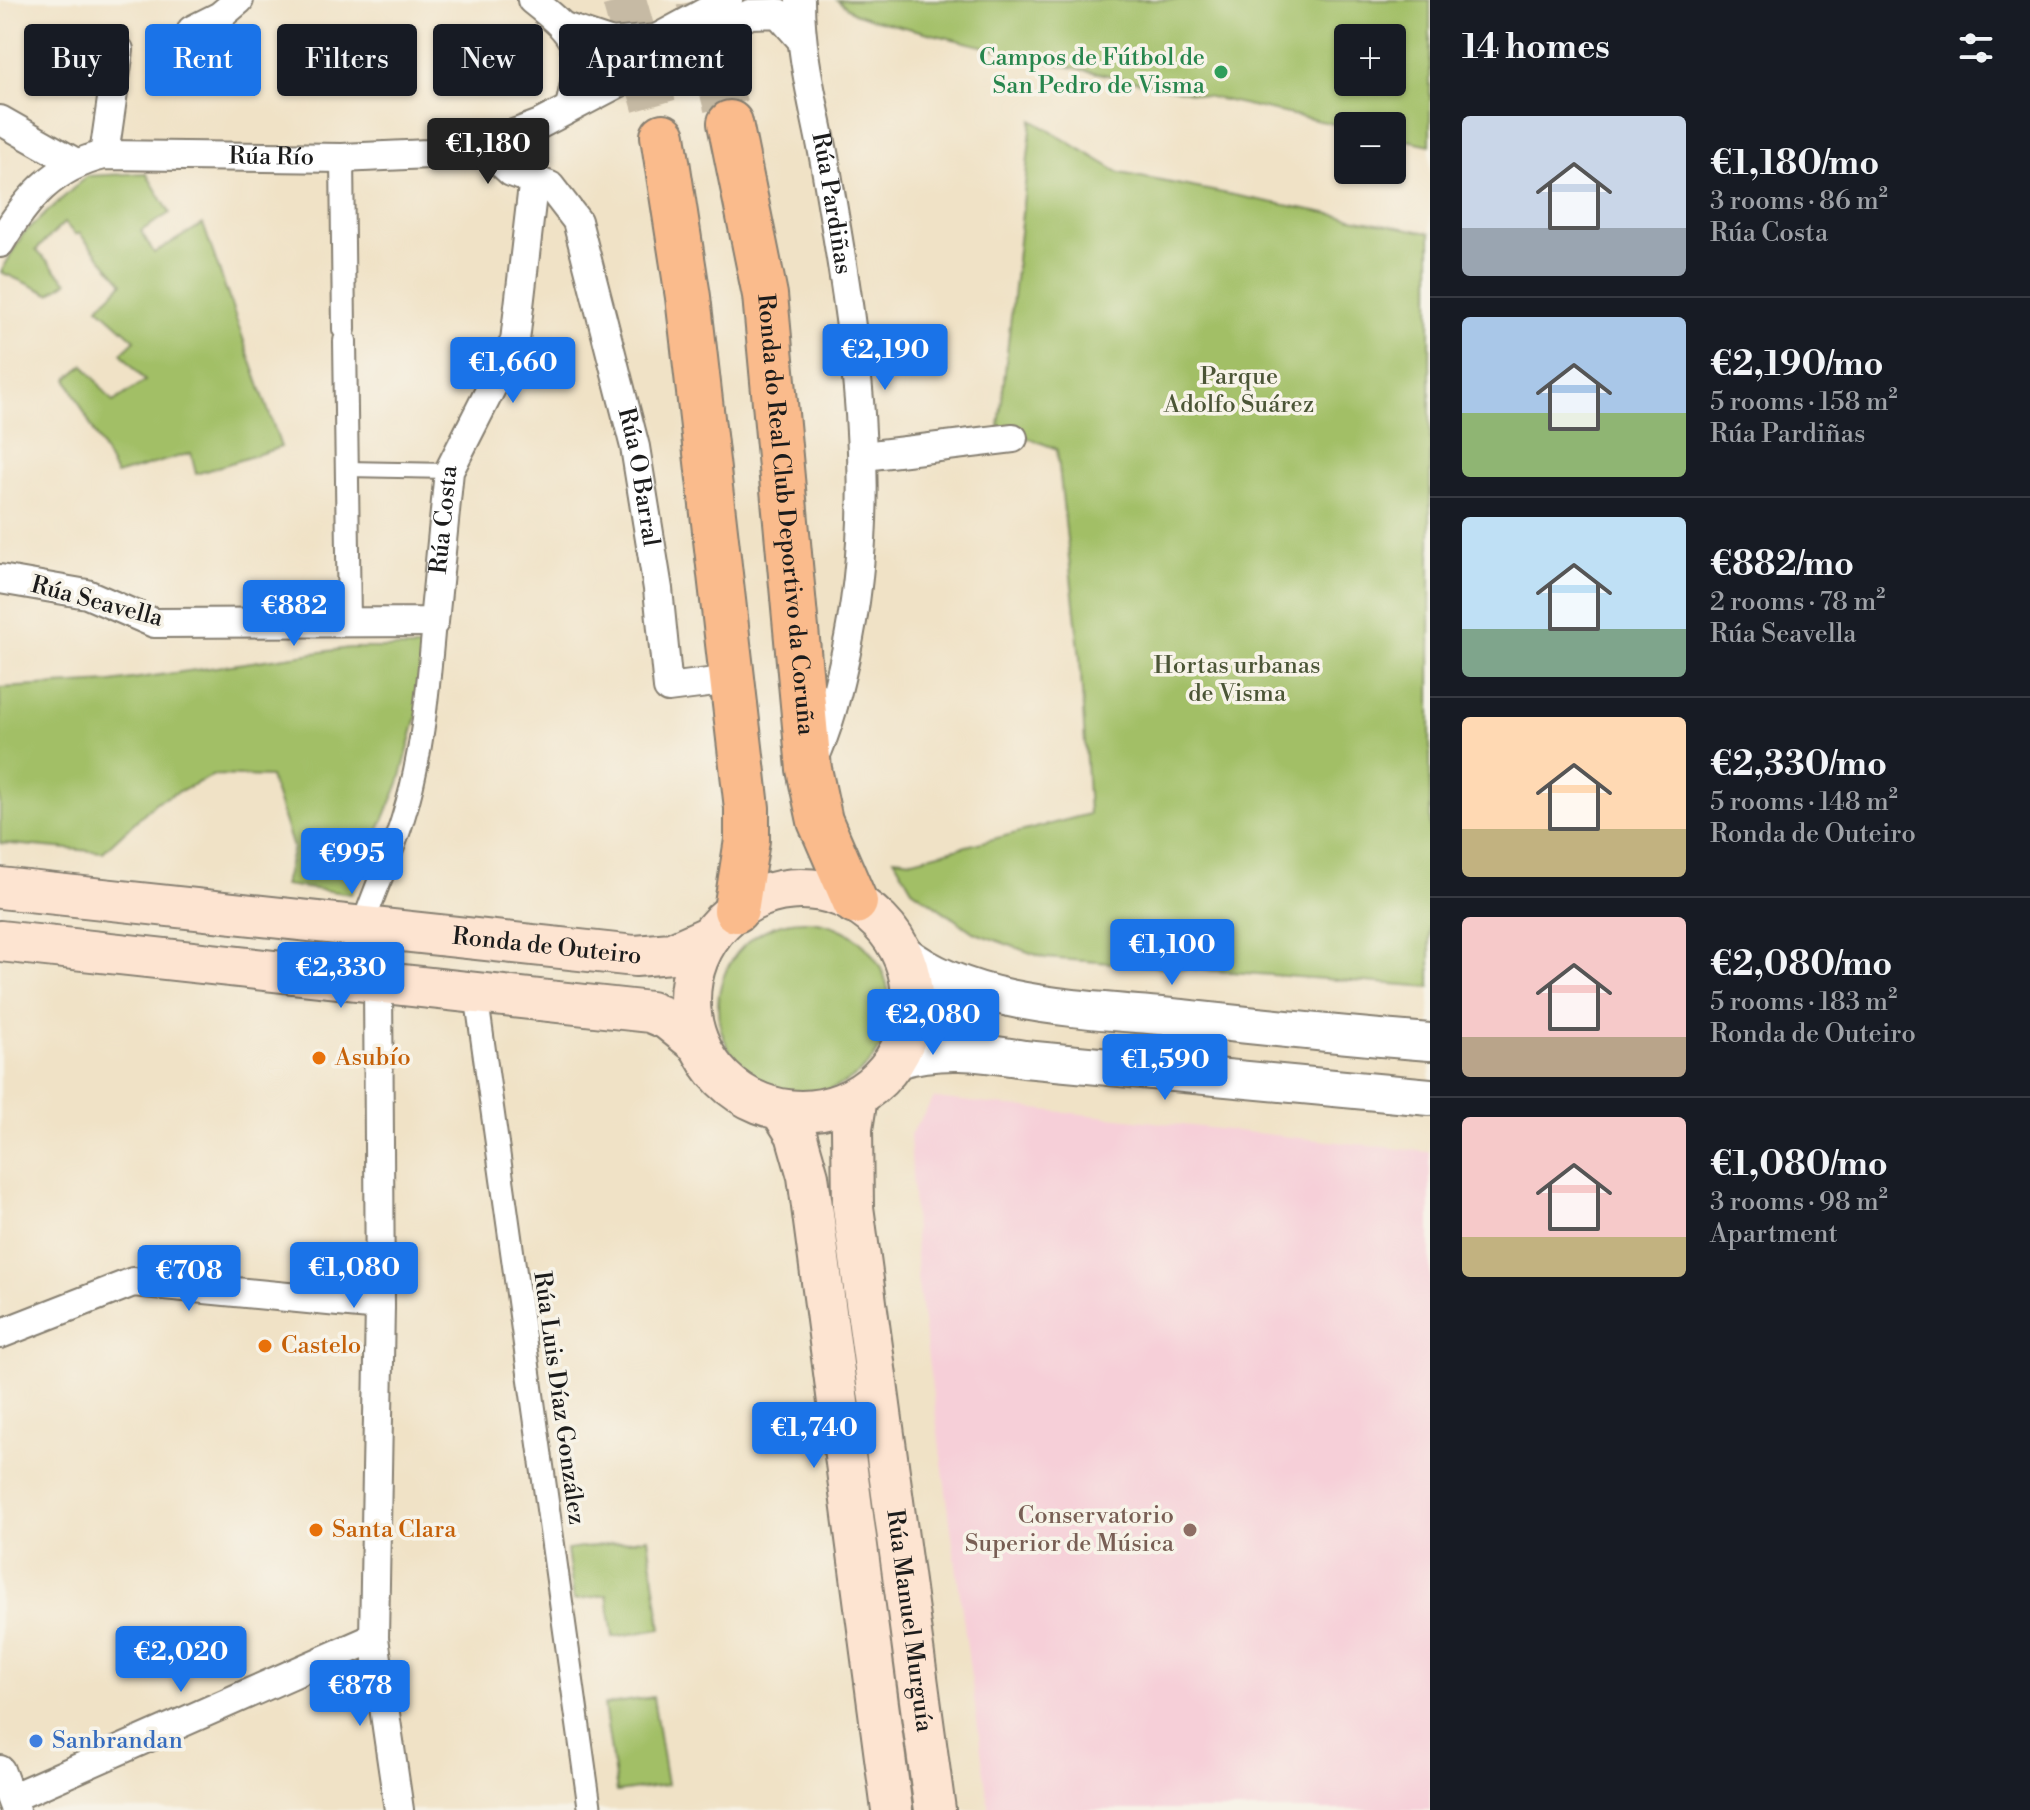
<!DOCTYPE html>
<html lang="en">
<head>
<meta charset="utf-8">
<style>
	body { margin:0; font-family:"Libre Bodoni",serif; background:#242831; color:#f1f3f6; height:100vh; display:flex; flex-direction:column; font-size:30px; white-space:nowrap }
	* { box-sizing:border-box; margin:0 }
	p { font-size:26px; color:#9ea1a6 }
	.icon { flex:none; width:44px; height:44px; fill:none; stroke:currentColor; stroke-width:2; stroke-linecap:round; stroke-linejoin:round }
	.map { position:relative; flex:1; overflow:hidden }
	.sheet { display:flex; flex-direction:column; background:#171b24; width:600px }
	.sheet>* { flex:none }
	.hud { position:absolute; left:24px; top:24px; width:760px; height:72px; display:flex; gap:16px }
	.controls { position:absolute; left:1334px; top:24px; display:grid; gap:16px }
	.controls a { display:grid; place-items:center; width:72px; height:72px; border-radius:8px; background:#171b24; box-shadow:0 2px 6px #0004; font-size:40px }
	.price { position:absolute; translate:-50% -68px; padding:0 18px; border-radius:8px; background:#1a73e8; color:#fff; font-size:26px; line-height:52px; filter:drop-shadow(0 2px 4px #0008) }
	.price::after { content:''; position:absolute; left:50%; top:48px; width:24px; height:18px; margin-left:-12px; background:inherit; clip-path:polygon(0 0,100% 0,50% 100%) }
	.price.on { background:#222; color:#fff }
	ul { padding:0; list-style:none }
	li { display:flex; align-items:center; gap:24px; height:200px; padding:0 32px }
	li+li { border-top:2px solid #363941 }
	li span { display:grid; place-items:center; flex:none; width:224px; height:160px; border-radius:8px; color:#555 }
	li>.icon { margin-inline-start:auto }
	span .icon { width:96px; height:96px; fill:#fffc; stroke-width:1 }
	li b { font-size:34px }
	h2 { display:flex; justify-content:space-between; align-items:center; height:96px; padding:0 32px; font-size:34px }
	.tag { padding:0 28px; border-radius:8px; background:#171b24; box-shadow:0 2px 6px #0004; font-size:28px; line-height:72px }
	.tag.on { background:#1a73e8; color:#fff }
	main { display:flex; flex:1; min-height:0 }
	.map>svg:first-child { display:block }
</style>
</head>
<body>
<main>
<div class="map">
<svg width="1430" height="1810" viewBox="0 0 1430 1810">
	<rect width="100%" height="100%" fill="#f7f3e8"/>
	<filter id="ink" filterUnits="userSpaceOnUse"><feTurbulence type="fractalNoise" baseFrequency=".0125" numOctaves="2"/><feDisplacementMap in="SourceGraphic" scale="16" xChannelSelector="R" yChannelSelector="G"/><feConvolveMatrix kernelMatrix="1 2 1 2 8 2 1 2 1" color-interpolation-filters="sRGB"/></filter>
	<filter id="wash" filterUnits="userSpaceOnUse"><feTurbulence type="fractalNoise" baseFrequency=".006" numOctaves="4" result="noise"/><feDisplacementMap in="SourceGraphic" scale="32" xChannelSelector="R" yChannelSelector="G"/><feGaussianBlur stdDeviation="1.8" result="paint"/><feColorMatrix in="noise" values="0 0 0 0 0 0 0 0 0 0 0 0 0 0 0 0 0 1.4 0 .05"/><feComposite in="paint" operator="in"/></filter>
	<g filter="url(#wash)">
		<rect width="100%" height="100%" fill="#f0e2c6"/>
		<path fill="#f6cfd8" d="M934,1098L1430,1152V1810H989L917,1277L910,1135Z"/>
		<path fill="#a2bf66" stroke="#5f6e41" stroke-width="2" fill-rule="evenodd" d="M837,0H1430V145L1392,137V126L1348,127L1047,62L871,19L854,13ZM1348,38H1392V82H1348Z
			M1032,120L1120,173L1430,233V987L1045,958L973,932L912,889L894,858L913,860L1089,814L1080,658L1057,449L999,427Z
			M146,173L170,213L141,231L154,253L203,224L281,447L196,474L191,453L116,475L67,379L84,365L113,402L145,381L121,353L135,340L98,307L123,283L79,233L76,235L64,223L36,250L67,282L50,294L1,272L23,234L87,176Z
			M349,648H423L420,705L399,784L351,894L284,885L293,848L270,777L214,775L156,802L103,852L0,843V688L111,682Z
			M718 1007a86 86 0 1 1 172 0a86 86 0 1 1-172 0Z
			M648,1538L661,1629L613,1637L607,1595L574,1600L567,1550Z
			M653,1697L667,1785L617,1792L604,1705Z"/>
	</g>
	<g filter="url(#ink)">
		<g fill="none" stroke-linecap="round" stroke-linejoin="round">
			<path stroke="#c6baa4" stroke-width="44" stroke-dasharray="44 22" stroke-linecap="butt" d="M624,0L663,136
				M698,0L730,123"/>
			<defs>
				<path id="service" d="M347,469L449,471"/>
				<path id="pedestrian" d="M342,158L344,329
					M345,341L349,621
					M362,929C373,891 392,856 403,818C423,754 428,688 434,622
					M476,993L590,1810"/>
				<g id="minor">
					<path d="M532,0C580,38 584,46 570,107"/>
					<path id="s1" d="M800,0C800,57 816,112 826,168C854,332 882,492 845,657C837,693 829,727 813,761"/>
					<path d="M567,28L612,43L656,39L728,0"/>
					<path d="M192,30L220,16L239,0"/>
					<path d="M0,120L74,162"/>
					<path id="s2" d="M492,142L497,159L511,172L550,186L577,221L635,447L658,589L668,688L731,680"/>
					<path d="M104,155L119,50"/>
					<path id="s3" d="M0,243C26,199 53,167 104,155L342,158L428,154L492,142L540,124L750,14L778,13L800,38"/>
					<path d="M864,456L1013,438"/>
					<path id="s4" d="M0,579L87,594L154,623L434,622L449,471L515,341L534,177"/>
					<path d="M378,982L380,1306L374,1638L399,1810"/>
					<path d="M0,1334L133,1282L380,1306"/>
					<path d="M0,1770L15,1810"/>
					<path d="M11,1798L374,1638"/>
				</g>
				<path id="tertiary" d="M902,952C972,1009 1096,1009 1182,1018C1265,1027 1347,1036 1430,1042
					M896,1060C940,1047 979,1052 1024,1059L1430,1097"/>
				<g id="secondary">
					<path id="s5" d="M0,888L635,956L672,953L710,936"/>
					<circle cx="801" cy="1000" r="111"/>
					<path d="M0,941L650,1012L667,1019L698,1044"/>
					<path id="s6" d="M857,1097L852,1129L853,1207L935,1810"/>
					<path d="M781,1110L796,1134L808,1176L892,1810"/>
				</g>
				<g id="trunk">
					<path id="s7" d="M730,123L765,295L809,769L820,821L855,902"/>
					<path d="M663,136L688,297L747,808V840L736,910"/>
				</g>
			</defs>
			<use href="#service" stroke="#867f71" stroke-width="18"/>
			<use href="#pedestrian" stroke="#867f71" stroke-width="26"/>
			<use href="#minor" stroke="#867f71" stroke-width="32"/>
			<use href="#tertiary" stroke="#867f71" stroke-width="40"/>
			<use href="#secondary" stroke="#867f71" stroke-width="44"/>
			<use href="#trunk" stroke="#867f71" stroke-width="48"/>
			<use href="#service" stroke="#fff" stroke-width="14"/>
			<use href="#pedestrian" stroke="#fff" stroke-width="22"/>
			<use href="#minor" stroke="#fff" stroke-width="28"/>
			<use href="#tertiary" stroke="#fff" stroke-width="36"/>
			<use href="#secondary" stroke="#fde4d1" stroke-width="40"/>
			<use href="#trunk" stroke="#fabb8c" stroke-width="44"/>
		</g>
	</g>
	<circle fill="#2e9e5b" stroke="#f7f3e8" stroke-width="3" cx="1221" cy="72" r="8"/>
	<g fill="#e8710a" stroke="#f7f3e8" stroke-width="3">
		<circle cx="319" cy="1058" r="8"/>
		<circle cx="265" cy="1346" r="8"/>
		<circle cx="316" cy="1530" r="8"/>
	</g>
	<circle fill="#8d6e63" stroke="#f7f3e8" stroke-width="3" cx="1190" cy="1530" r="8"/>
	<circle fill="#3f7fe0" stroke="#f7f3e8" stroke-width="3" cx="36" cy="1741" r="8"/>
	<g text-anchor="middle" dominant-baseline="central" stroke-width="7" stroke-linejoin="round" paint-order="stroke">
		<g font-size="24" fill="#27864d" stroke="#f7f3e8" text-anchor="end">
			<text x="1205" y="58">Campos de Fútbol de<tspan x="1205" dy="28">San Pedro de Visma</tspan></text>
		</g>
		<g font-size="24" fill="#1c1c1c" stroke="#f7f3e8">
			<text stroke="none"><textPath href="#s3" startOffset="308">Rúa Río</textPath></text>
			<text stroke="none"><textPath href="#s1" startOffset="206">Rúa Pardiñas</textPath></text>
			<text stroke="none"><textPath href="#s2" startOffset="386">Rúa O Barral</textPath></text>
			<text stroke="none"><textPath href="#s7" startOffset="396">Ronda do Real Club Deportivo da Coruña</textPath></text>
			<text stroke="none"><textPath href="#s4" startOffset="544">Rúa Costa</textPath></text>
			<text transform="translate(97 602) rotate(15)">Rúa Seavella</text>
			<text stroke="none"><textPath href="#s5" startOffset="550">Ronda de Outeiro</textPath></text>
			<text transform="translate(559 1398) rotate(82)">Rúa Luis Díaz González</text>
			<text stroke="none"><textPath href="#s6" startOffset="528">Rúa Manuel Murguía</textPath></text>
		</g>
		<g font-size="24" fill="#4b5536" stroke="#f7f3e8">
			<text x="1239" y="377">Parque<tspan x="1239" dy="28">Adolfo Suárez</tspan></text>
			<text x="1237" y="666">Hortas urbanas<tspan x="1237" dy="28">de Visma</tspan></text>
		</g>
		<g font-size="24" fill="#c56008" stroke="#f7f3e8" text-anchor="start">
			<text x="335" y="1058">Asubío</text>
			<text x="281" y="1346">Castelo</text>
			<text x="332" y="1530">Santa Clara</text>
		</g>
		<g font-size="24" fill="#785e54" stroke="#f7f3e8" text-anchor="end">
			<text x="1174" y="1516">Conservatorio<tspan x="1174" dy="28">Superior de Música</tspan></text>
		</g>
		<g font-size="24" fill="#366cbe" stroke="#f7f3e8" text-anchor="start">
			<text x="52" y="1741">Sanbrandan</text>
		</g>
	</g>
</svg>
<div class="controls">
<a>+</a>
<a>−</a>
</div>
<b class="price on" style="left:488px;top:186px">€1,180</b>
<b class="price" style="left:885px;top:392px">€2,190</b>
<b class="price" style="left:513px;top:405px">€1,660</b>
<b class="price" style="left:294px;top:648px">€882</b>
<b class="price" style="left:352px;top:896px">€995</b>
<b class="price" style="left:1172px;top:987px">€1,100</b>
<b class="price" style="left:341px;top:1010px">€2,330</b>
<b class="price" style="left:933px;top:1057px">€2,080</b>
<b class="price" style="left:1165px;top:1102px">€1,590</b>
<b class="price" style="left:354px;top:1310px">€1,080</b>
<b class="price" style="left:189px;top:1313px">€708</b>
<b class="price" style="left:814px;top:1470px">€1,740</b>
<b class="price" style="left:181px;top:1694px">€2,020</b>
<b class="price" style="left:360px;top:1728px">€878</b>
<div class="hud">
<a class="tag">Buy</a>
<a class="tag on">Rent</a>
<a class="tag">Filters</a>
<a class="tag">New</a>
<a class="tag">Apartment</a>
</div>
</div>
<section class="sheet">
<h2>14 homes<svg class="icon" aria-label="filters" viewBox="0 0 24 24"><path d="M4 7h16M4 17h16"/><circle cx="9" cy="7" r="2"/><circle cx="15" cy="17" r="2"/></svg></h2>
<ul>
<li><span style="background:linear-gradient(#c9d6e8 70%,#9aa5b1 0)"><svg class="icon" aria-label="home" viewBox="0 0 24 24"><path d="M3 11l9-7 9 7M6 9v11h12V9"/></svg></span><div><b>€1,180/mo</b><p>3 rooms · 86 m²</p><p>Rúa Costa</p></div></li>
<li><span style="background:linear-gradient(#a9c7e8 60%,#8fb573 0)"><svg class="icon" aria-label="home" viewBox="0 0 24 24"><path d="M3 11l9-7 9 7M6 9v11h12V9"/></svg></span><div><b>€2,190/mo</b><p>5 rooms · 158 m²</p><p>Rúa Pardiñas</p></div></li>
<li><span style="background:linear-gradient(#bfe0f5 70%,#7fa58c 0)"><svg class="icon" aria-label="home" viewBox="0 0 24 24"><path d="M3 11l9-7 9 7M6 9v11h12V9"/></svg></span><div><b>€882/mo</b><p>2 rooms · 78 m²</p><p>Rúa Seavella</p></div></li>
<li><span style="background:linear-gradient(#ffd9b3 70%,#c2b280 0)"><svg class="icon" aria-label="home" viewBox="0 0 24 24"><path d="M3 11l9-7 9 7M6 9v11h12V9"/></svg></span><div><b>€2,330/mo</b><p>5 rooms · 148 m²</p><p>Ronda de Outeiro</p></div></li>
<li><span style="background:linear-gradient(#f6c9c9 75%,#b9a48a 0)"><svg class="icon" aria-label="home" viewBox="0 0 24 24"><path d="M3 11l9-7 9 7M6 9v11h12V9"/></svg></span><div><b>€2,080/mo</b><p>5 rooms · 183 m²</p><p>Ronda de Outeiro</p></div></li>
<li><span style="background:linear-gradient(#f6c9c9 75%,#c2b280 0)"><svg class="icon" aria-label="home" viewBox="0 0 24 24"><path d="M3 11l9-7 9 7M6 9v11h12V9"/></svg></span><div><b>€1,080/mo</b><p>3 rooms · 98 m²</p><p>Apartment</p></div></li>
</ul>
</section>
</main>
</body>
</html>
